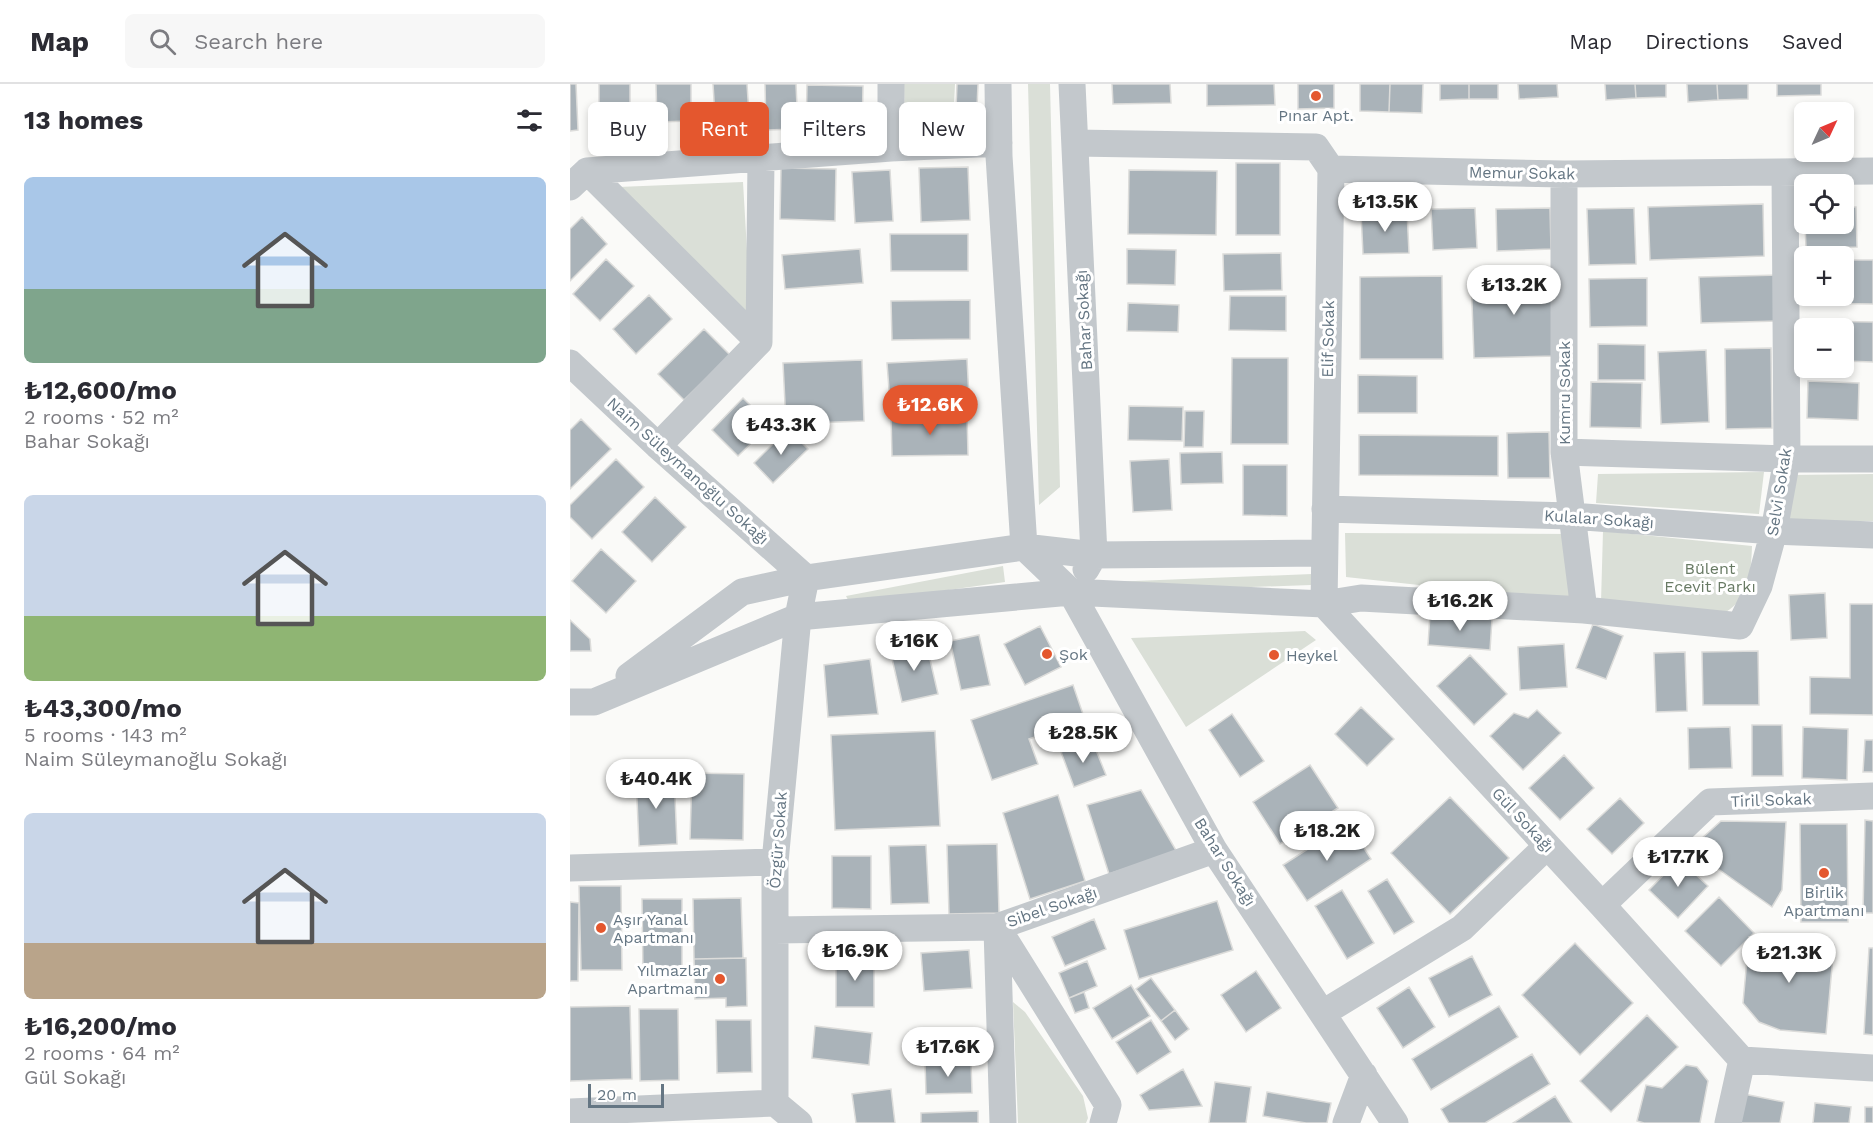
<!DOCTYPE html>
<html lang="en">
<head>
<meta charset="utf-8">
<style>
	body { margin:0; font-family:"Work Sans",sans-serif; background:#f7f7f7; color:#2b2b33; height:100vh; display:flex; flex-direction:column; font-size:22px; white-space:nowrap }
	* { box-sizing:border-box; margin:0 }
	p { font-size:20px; color:#7c7c81 }
	.icon { flex:none; width:33px; height:33px; fill:none; stroke:currentColor; stroke-width:2; stroke-linecap:round; stroke-linejoin:round }
	.map { position:relative; flex:1; overflow:hidden }
	.side { display:flex; flex-direction:column; background:#fff; width:570px }
	.side>* { flex:none }
	.top-card { position:absolute; left:18px; top:18px; width:570px; height:54px; display:flex; gap:12px }
	.needle { width:39px; rotate:46deg }
	.buttons { position:absolute; left:1224px; top:18px; display:grid; gap:12px }
	.buttons a { display:grid; place-items:center; width:60px; height:60px; border-radius:9px; background:#fff; box-shadow:0 3px 9px #0003; font-size:30px }
	.scale { position:absolute; left:18px; bottom:15px; width:76px; box-sizing:border-box; padding-left:6px; border:3px solid #657683; border-top:0; font-size:16px; line-height:21px; white-space:nowrap; color:#657683; -webkit-text-stroke:4px #fff; paint-order:stroke }
	.price { position:absolute; translate:-50% -51px; padding:0 14px; border-radius:21px; background:#fff; color:#222; font-size:20px; line-height:39px; filter:drop-shadow(0 2px 3px #0008) }
	.price::after { content:''; position:absolute; left:50%; top:36px; width:18px; height:14px; margin-left:-9px; background:inherit; clip-path:polygon(0 0,100% 0,50% 100%) }
	.price.current { background:#e4572e; color:#fff }
	ul { padding:0; list-style:none }
	li { display:grid; align-content:center; gap:12px; height:318px; padding:0 24px }
	li span { display:grid; place-items:center; height:186px; border-radius:9px; color:#555 }
	li>.icon { margin-inline-start:auto }
	span .icon { width:108px; height:108px; fill:#fffc; stroke-width:1 }
	li b { font-size:26px }
	h2 { display:flex; justify-content:space-between; align-items:center; height:72px; padding:0 24px; font-size:26px }
	.tag { padding:0 21px; border-radius:9px; background:#fff; box-shadow:0 3px 9px #0003; font-size:21px; line-height:54px }
	.tag.current { background:#e4572e; color:#fff }
	header { display:flex; align-items:center; gap:36px; box-sizing:border-box; height:84px; padding:0 30px; background:#fff; border-bottom:2px solid #e1e1e2 }
	header strong { font-size:28px }
	nav { display:flex; gap:33px; margin-inline-start:auto; font-size:21px }
	.search { width:420px; height:54px; background:#f7f7f7; display:flex; align-items:center; gap:15px; box-sizing:border-box; padding:0 21px; border-radius:9px; color:#7c7c81; font-size:22px }
	main { display:flex; flex:1; min-height:0 }
	.map>svg:first-child { display:block }
</style>
</head>
<body>
<header>
<strong>Map</strong>
<div class="search"><svg class="icon" aria-label="search" viewBox="0 0 24 24"><circle cx="10" cy="10" r="6"/><path d="M15 15l6 6"/></svg>Search here</div>
<nav><a>Map</a><a>Directions</a><a>Saved</a></nav>
</header>
<main>
<section class="side">
<h2>13 homes<svg class="icon" aria-label="filters" viewBox="0 0 24 24"><path d="M4 7h16M4 17h16"/><circle cx="9" cy="7" r="2"/><circle cx="15" cy="17" r="2"/></svg></h2>
<ul>
<li><span style="background:linear-gradient(#a9c7e8 60%,#7fa58c 0)"><svg class="icon" aria-label="home" viewBox="0 0 24 24"><path d="M3 11l9-7 9 7M6 9v11h12V9"/></svg></span><div><b>₺12,600/mo</b><p>2 rooms · 52 m²</p><p>Bahar Sokağı</p></div></li>
<li><span style="background:linear-gradient(#c9d6e8 65%,#8fb573 0)"><svg class="icon" aria-label="home" viewBox="0 0 24 24"><path d="M3 11l9-7 9 7M6 9v11h12V9"/></svg></span><div><b>₺43,300/mo</b><p>5 rooms · 143 m²</p><p>Naim Süleymanoğlu Sokağı</p></div></li>
<li><span style="background:linear-gradient(#c9d6e8 70%,#b9a48a 0)"><svg class="icon" aria-label="home" viewBox="0 0 24 24"><path d="M3 11l9-7 9 7M6 9v11h12V9"/></svg></span><div><b>₺16,200/mo</b><p>2 rooms · 64 m²</p><p>Gül Sokağı</p></div></li>
</ul>
</section>
<div class="map">
<svg width="1303" height="1039" viewBox="0 0 1303 1039">
	<rect width="100%" height="100%" fill="#fafaf8"/>
	<path fill="#dadfd7" d="M334,0H385L383,42L335,45Z
		M458,0H480L490,403L469,421Z
		M173,98L181,235L48,103Z
		M1194,388L1189,430L1026,419L1028,390Z
		M1303,390V437L1214,438L1222,391Z
		M1033,447L1182,462C1181,490 1179,518 1150,531L1031,518Z
		M775,449L1004,450L1003,518L776,493Z
		M433,482L435,498L280,520L276,512Z
		M742,490L741,501L540,508V498Z
		M735,547L746,556L616,643L561,554Z
		M443,918L455,928L513,1012L518,1034L516,1039H448Z"/>
	<path fill="#aab3b9" stroke="#dcdcda" stroke-width="1.5" d="M0,0H6L8,46L0,47Z
		M29,0H60V47H29Z
		M86,0H121V37L87,38Z
		M143,0H177L180,46L146,48Z
		M195,0H226L228,45L196,46Z
		M387,0H408L407,24H386Z
		M542,0H600L601,19L543,20Z
		M637,0H704L705,21L637,22Z
		M728,0H764V24L728,25Z
		M790,0H820L819,28L790,27Z
		M820,0H853L852,29L819,28Z
		M870,0H899V15L870,16Z
		M899,0H928V15H899Z
		M948,0H987L988,13L949,15Z
		M1035,0H1065L1066,14L1036,16Z
		M1065,0H1096V13L1066,14Z
		M1117,0H1147L1148,16L1118,18Z
		M1147,0H1178V15L1148,16Z
		M1207,0H1251V11L1207,12Z
		M237,1L293,2L292,51L236,49Z
		M666,79H710V151H666Z
		M398,83L400,136L351,138L349,84Z
		M211,84L266,85L265,137L210,135Z
		M320,86L323,137L285,139L282,88Z
		M559,86L647,87L646,151L558,150Z
		M1193,120L1194,172L1080,176L1078,123Z
		M1274,123H1286L1287,163L1236,164L1235,140H1274Z
		M905,124L907,164L863,166L861,125Z
		M980,124L981,165L927,167L926,125Z
		M1064,124L1066,180L1019,181L1017,125Z
		M837,127L839,169L793,170L791,129Z
		M12,133L37,160L0,197V145Z
		M320,150H398V187H321Z
		M290,165L293,199L215,205L212,171Z
		M557,165L606,166L605,201L557,200Z
		M711,169L712,206L654,207L653,170Z
		M36,175L64,202L30,237L3,210Z
		M1274,176H1303V220L1236,219V212H1274Z
		M984,190L986,272L904,274L901,191Z
		M1211,191L1212,237L1131,239L1129,193Z
		M872,192L873,275H790V193Z
		M1077,194V242L1020,243L1019,195Z
		M79,211L102,235L66,270L43,245Z
		M660,212H716V247L659,246Z
		M400,216V255L322,256L321,217Z
		M558,219L609,221L608,248L557,247Z
		M1240,237L1303,238V278L1274,277V244H1239Z
		M134,245L160,271L114,316L88,290Z
		M1028,260L1075,261V296H1028Z
		M1201,264L1202,344L1156,345L1155,265Z
		M1136,266L1139,338L1091,340L1088,268Z
		M662,274H718V360H661Z
		M397,275L399,314L320,319L317,279Z
		M292,276L294,337L216,340L213,279Z
		M788,291L847,292V329H788Z
		M1238,297L1289,299L1288,336L1237,334Z
		M1021,298L1072,299L1071,344L1020,343Z
		M173,314L200,341L168,372L142,346Z
		M559,322L613,323L612,357L558,356Z
		M615,327H634L633,363H614Z
		M397,331L398,371L322,372L321,332Z
		M11,335L41,365L0,405V346Z
		M218,345L238,365L203,399L184,379Z
		M979,348L980,394H938L937,349Z
		M789,351L928,352V392L789,391Z
		M652,368L653,399L611,400L610,369Z
		M46,375L74,403L22,455L0,433V421Z
		M599,375L602,426L563,428L560,377Z
		M673,381H717V432L673,431Z
		M85,413L116,443L82,478L52,448Z
		M31,465L66,497L36,529L2,497Z
		M1255,509L1257,554L1221,556L1219,511Z
		M1280,520H1303V631L1240,630V593L1280,594Z
		M860,530L922,535L920,566L858,561Z
		M0,536L20,555L21,567H0Z
		M1023,540L1053,552L1036,595L1006,584Z
		M470,542L491,583L455,601L434,560Z
		M409,551L420,601L391,606L380,557Z
		M356,558L368,610L332,618L320,566Z
		M994,560L997,603L950,606L948,563Z
		M1188,567L1189,621H1133L1132,568Z
		M1115,568L1117,627L1086,628L1084,569Z
		M900,571L937,610L904,641L867,602Z
		M300,575L308,630L258,633L254,581Z
		M503,601L515,636L459,655L468,680L422,696L401,636Z
		M791,623L824,655L797,682L765,650Z
		M967,626L991,649L953,686L920,652L944,629L958,634Z
		M662,630L694,677L670,693L639,646Z
		M1182,641H1212L1213,692H1182Z
		M1160,643L1162,684L1119,685L1118,644Z
		M1233,643L1278,645L1277,696L1232,694Z
		M365,647L370,742L265,746L261,651Z
		M522,656L536,691L504,703L491,668Z
		M1295,656H1303V688H1293Z
		M994,671L1024,704L990,736L959,704Z
		M740,681L768,724L710,760L683,718Z
		M122,689L174,690L173,756L120,755Z
		M104,690L107,760L69,762L66,692Z
		M571,706L607,768L539,790L517,721Z
		M488,711L515,797L460,815L433,729Z
		M880,713L939,774L880,830L821,769Z
		M1050,714L1074,739L1042,770L1017,745Z
		M1295,736L1303,737V829H1293Z
		M1151,737L1216,738L1212,806L1202,823L1120,765Z
		M778,739L801,775L737,817L713,781Z
		M1230,740H1277L1278,838H1231Z
		M427,760L429,829L379,830L377,761Z
		M356,761L359,819L321,820L319,762Z
		M262,772H301V825L262,824Z
		M1109,775L1138,802L1108,834L1079,806Z
		M817,795L844,838L824,850L798,807Z
		M9,802H51L52,886H11Z
		M772,806L804,859L777,875L745,822Z
		M1149,813L1184,849L1151,882L1115,847Z
		M171,814L173,874L124,875L123,815Z
		M72,815H112V890H73Z
		M647,817L663,866L569,895L554,846Z
		M0,818L9,819L8,897H0Z
		M524,835L536,865L495,882L482,853Z
		M1179,853L1264,861L1256,950L1210,946L1189,938L1173,919Z
		M1005,859L1063,919L1010,971L952,911Z
		M1299,864H1303V951L1294,950Z
		M399,866L402,904L354,907L351,869Z
		M902,872L922,911L879,933L859,894Z
		M266,873H304V923H266Z
		M176,874L177,922L156,923V914L125,915L124,875Z
		M517,877L527,902L499,914L489,889Z
		M686,887L711,924L676,948L651,911Z
		M581,894L605,926L591,937L566,905Z
		M561,901L580,932L542,955L523,924Z
		M839,903L865,943L833,964L807,924Z
		M514,908L519,924L505,929L499,914Z
		M60,922L62,995L0,997V923Z
		M929,922L948,953L861,1006L842,975Z
		M69,925H108L109,996L70,997Z
		M605,926L619,945L605,956L591,937Z
		M1077,931L1108,963L1041,1028L1010,997Z
		M146,936H181L182,988L147,989Z
		M581,936L601,968L567,990L546,958Z
		M245,942L302,949L299,981L242,974Z
		M962,970L980,1000L915,1039H879L871,1025Z
		M401,977L402,1009L356,1010L355,978Z
		M1116,981L1127,983L1138,997L1130,1039H1074L1067,1037L1076,1001L1092,1004Z
		M613,985L632,1022L579,1026L570,1011Z
		M645,998L681,1003L676,1039H639Z
		M321,1005L325,1039H286L282,1010Z
		M697,1008L761,1019L757,1039H736L693,1032Z
		M1174,1010L1214,1018L1210,1039H1168Z
		M985,1012L1002,1039H943Z
		M1245,1019L1281,1023L1279,1039H1243Z
		M1295,1023H1303V1039H1295Z
		M408,1027V1039H351V1029Z"/>
	<g fill="none" stroke-linecap="round" stroke-linejoin="round">
		<path stroke="#c3c8cc" stroke-width="27" d="M321,0V64
			M428,0L429,72L454,463L501,508L644,766L825,1039
			M502,0L524,471L516,485
			M505,59L746,63L761,85L994,90L1303,87
			M761,85L754,520L1032,821L1172,976L1158,1039
			M17,87L321,64L429,59
			M994,90V368L1014,526
			M0,103L17,87L189,258L88,362
			M189,258L191,75
			M0,279L88,362L236,494L228,533L205,778V1019
			M994,368L1217,375H1303
			M755,425L1001,432L1204,447L1303,451
			M59,592L172,508L236,494L454,463L524,471L754,469
			M0,618H24L228,533L501,508L754,520L791,514L1014,526L1170,542L1189,502L1204,447L1217,375L1215,89
			M0,784L205,778
			M1032,821L1140,718L1303,712
			M427,843L538,1021L533,1039
			M427,845L433,1039
			M205,846L427,843L644,766
			M753,929L892,844L977,762
			M1172,976L1303,984
			M205,1019L229,1039
			M0,1028L205,1019
			M776,1039L794,991"/>
	</g>
	<g fill="#e4572e" stroke="#fff" stroke-width="2">
		<circle cx="746" cy="12" r="6"/>
		<circle cx="477" cy="570" r="6"/>
		<circle cx="704" cy="571" r="6"/>
		<circle cx="1254" cy="789" r="6"/>
		<circle cx="31" cy="844" r="6"/>
		<circle cx="150" cy="895" r="6"/>
	</g>
	<g text-anchor="middle" dominant-baseline="central" stroke-width="6" stroke-linejoin="round" paint-order="stroke">
		<g font-size="16" fill="#657683" stroke="#fff" text-anchor="start">
			<text x="746" y="31" text-anchor="middle">Pınar Apt.</text>
			<text x="489" y="570">Şok</text>
			<text x="716" y="571">Heykel</text>
			<text x="1254" y="808" text-anchor="middle">Birlik<tspan x="1254" dy="18">Apartmanı</tspan></text>
			<text x="43" y="835">Aşır Yanal<tspan x="43" dy="18">Apartmanı</tspan></text>
			<text x="138" y="886" text-anchor="end">Yılmazlar<tspan x="138" dy="18">Apartmanı</tspan></text>
		</g>
		<g font-size="16" fill="#657683" stroke="#fff">
			<text transform="translate(952 89) rotate(1)">Memur Sokak</text>
			<text transform="translate(514 236) rotate(-93)">Bahar Sokağı</text>
			<text transform="translate(758 255) rotate(-89)">Elif Sokak</text>
			<text transform="translate(994 309) rotate(-90)">Kumru Sokak</text>
			<text transform="translate(118 387) rotate(42)">Naim Süleymanoğlu Sokağı</text>
			<text transform="translate(1209 408) rotate(-81)">Selvi Sokak</text>
			<text transform="translate(1029 435) rotate(4)">Kulalar Sokağı</text>
			<text transform="translate(1201 716) rotate(-2)">Tiril Sokak</text>
			<text transform="translate(953 736) rotate(47)">Gül Sokağı</text>
			<text transform="translate(208 756) rotate(-86)">Özgür Sokak</text>
			<text transform="translate(655 778) rotate(58)">Bahar Sokağı</text>
			<text transform="translate(482 823) rotate(-19)">Sibel Sokağı</text>
		</g>
		<g font-size="16" fill="#687a64" stroke="#fff">
			<text x="1140" y="484">Bülent<tspan x="1140" dy="18">Ecevit Parkı</tspan></text>
		</g>
	</g>
</svg>
<div class="buttons">
<a><svg class="needle" viewBox="-14 -14 28 28"><path d="M0-13l5 13h-10z" fill="#e53935"/><path d="M0 13l5-13h-10z" fill="#7c7c81"/></svg></a>
<a><svg class="icon" aria-label="locate" viewBox="0 0 24 24"><circle cx="12" cy="12" r="6"/><path d="M12 2v4M12 18v4M2 12h4M18 12h4"/></svg></a>
<a>+</a>
<a>−</a>
</div>
<div class="scale">20 m</div>
<b class="price" style="left:815px;top:149px">₺13.5K</b>
<b class="price" style="left:944px;top:232px">₺13.2K</b>
<b class="price current" style="left:360px;top:352px">₺12.6K</b>
<b class="price" style="left:211px;top:372px">₺43.3K</b>
<b class="price" style="left:890px;top:548px">₺16.2K</b>
<b class="price" style="left:344px;top:588px">₺16K</b>
<b class="price" style="left:513px;top:680px">₺28.5K</b>
<b class="price" style="left:86px;top:726px">₺40.4K</b>
<b class="price" style="left:757px;top:778px">₺18.2K</b>
<b class="price" style="left:1108px;top:804px">₺17.7K</b>
<b class="price" style="left:285px;top:898px">₺16.9K</b>
<b class="price" style="left:1219px;top:900px">₺21.3K</b>
<b class="price" style="left:378px;top:994px">₺17.6K</b>
<div class="top-card">
<a class="tag">Buy</a>
<a class="tag current">Rent</a>
<a class="tag">Filters</a>
<a class="tag">New</a>
</div>
</div>
</main>
</body>
</html>
